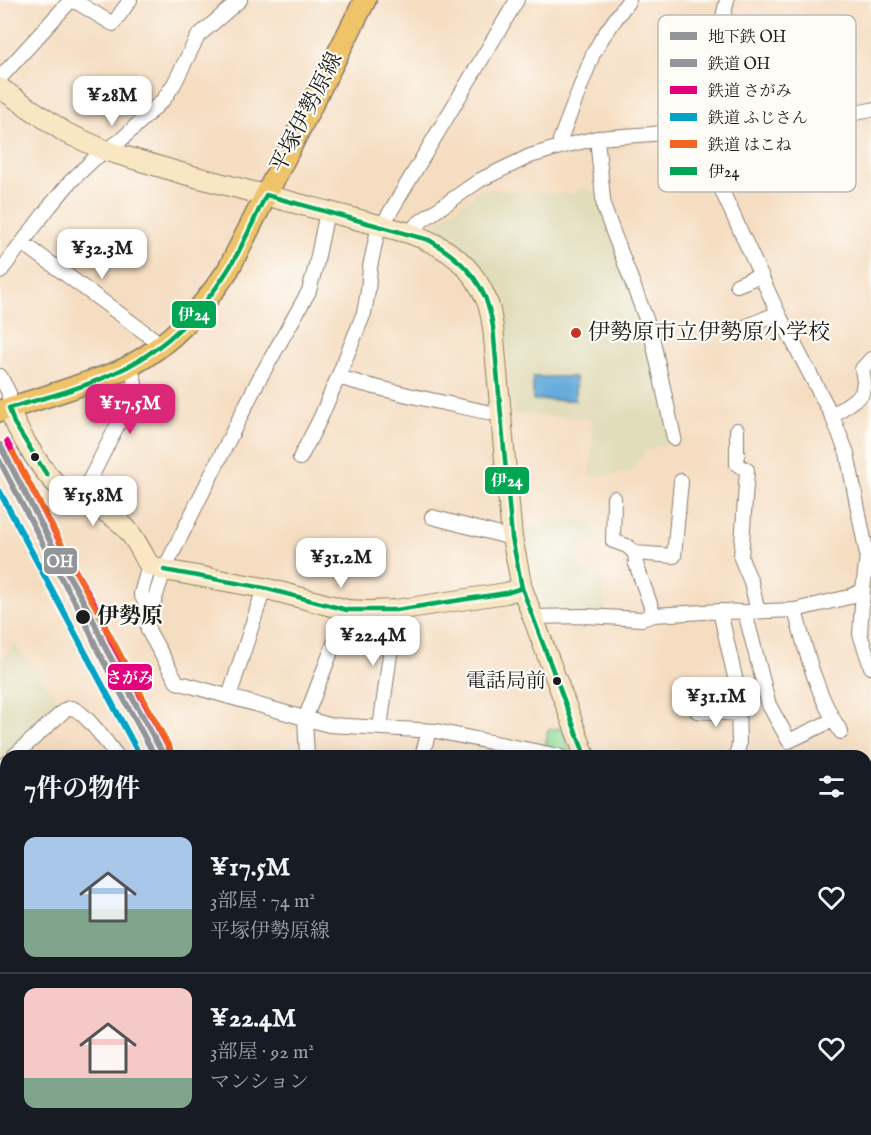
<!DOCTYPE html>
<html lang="ja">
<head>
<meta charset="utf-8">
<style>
	body { margin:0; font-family:"IM FELL English","Noto Serif JP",serif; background:#20242c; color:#f1f3f6; height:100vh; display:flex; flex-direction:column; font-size:22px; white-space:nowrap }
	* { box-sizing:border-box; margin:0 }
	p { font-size:20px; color:#9ea1a6 }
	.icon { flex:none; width:33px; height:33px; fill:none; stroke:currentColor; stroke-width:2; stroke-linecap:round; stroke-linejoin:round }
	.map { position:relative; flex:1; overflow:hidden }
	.details { position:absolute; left:0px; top:750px; width:872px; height:386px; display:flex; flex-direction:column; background:#171b24; border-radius:18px 18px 0 0; box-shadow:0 6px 24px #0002 }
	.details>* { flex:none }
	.price { position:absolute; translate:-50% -51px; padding:0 14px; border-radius:12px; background:#fff; color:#222; font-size:20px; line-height:39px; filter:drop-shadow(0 2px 3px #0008) }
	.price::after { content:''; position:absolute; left:50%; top:36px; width:18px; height:14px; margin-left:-9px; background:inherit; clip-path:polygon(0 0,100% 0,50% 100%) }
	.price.active { background:#db2777; color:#fff }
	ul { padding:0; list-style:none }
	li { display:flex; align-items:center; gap:18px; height:150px; padding:0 24px }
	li+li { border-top:2px solid #363941 }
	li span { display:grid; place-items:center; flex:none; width:168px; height:120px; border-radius:12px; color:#555 }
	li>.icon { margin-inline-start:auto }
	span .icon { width:72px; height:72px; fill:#fffc; stroke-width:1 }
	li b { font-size:26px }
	h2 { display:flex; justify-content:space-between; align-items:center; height:72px; padding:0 24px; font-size:26px }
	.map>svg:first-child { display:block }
</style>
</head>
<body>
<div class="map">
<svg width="871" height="1135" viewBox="0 0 871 1135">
	<rect width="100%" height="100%" fill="#fdfcf7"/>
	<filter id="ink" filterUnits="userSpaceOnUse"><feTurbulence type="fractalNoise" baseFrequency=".0167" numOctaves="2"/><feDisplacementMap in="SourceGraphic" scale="12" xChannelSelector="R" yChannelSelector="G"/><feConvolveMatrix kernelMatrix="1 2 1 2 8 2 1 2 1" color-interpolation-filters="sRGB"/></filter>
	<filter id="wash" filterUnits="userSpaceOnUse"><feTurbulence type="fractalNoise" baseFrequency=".008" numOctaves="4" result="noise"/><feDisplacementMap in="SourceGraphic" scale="24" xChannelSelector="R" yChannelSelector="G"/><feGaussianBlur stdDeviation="1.35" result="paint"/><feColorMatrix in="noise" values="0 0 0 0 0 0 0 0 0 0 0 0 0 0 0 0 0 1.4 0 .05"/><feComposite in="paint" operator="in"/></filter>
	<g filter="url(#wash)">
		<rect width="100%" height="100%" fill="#f5ddc1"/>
		<path fill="#e1dcba" d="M581,187L600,194L649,338L671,442L645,451L630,472L598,477H590L593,419L512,414L504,327L501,312L493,289L482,270L469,254L459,245L434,230L433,224L473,197V194L480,189L574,194Z
			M593,520L595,539L579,549V572L601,573L606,613L545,610L532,569L523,528L567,522Z
			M14,644L60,702V705L0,760V662Z"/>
		<path fill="#92de9b" stroke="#577d5c" stroke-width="1.5" d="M562,728L571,755H570L545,750L548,730Z"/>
		<path fill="#65abdb" stroke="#40647c" stroke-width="1.5" d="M533,377H575V400H533Z"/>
	</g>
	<g filter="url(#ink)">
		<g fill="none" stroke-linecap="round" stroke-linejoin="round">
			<defs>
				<path id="street" d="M73,0L113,24L130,0
					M0,78L71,0
					M701,119V112L727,0
					M666,124L695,117L701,112
					M742,124L751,97
					M745,124L743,129L702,139L712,169L778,313L832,416L847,453L867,555L863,590L860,634L871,667
					M597,138L604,208L651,332L674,438
					M560,147V140L593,54L602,38L629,0
					M327,212L316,265L309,291L257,383L164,570L148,620V630L177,682L329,725L436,731L559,756
					M409,233L416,225L427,217L480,180L530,156L560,147L597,138L652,134L742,124L839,116L871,110
					M23,243L162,345
					M0,272L50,206L71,181L94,159L121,140L164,99L174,84L198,36L240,0
					M737,285L761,275
					M738,330L778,313
					M0,376L9,393V408
					M338,377C388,392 440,402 491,413L500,412
					M832,416L862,394L864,381L862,369L871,359
					M737,430V464L747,470L741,558L751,582L758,612
					M300,458L320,419L338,377L364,313L368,291L370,267L377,234L517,0
					M614,498L613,541L627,546L635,553
					M80,499L120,420L135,383L130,366
					M432,517L512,538
					M149,565L141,594L151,614
					M795,610C806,652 817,696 841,732
					M720,611L736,682L738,702L739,745L736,756
					M745,612L769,705L789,741L833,720
					M654,615L636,564L635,553L674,556L681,481
					M533,617L585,616L642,619L654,615L720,611L745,612L795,610L849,597L863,590
					M229,697L264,588
					M697,711L738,714
					M380,728L396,610
					M14,756L65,710C67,709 68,708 70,708C83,708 109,746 117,756
					M307,756L305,719L347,610
					M422,756L429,731
					M0,769L6,763
					M866,845H871
					M866,911L871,903
					M0,1063L6,1056
					M866,1069L871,1053
					M129,1130L135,1133L139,1130
					M340,1130L343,1135
					M378,1130L381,1135
					M493,1130L499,1135
					M626,1130L635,1135
					M853,1130L854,1135
					M34,1135L37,1130
					M197,1135L208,1130
					M419,1135L424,1130
					M555,1135L558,1130
					M688,1135L691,1130"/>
				<path id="secondary" d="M0,88L66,133L107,151L181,173L409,233C446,246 474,265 488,304C491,311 491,320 493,327L512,538L516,557L522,588L585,756
					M9,408C16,430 43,474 61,488C78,502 101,506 117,520C132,531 140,549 149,565L164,570L264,588L347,610L369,611L396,610L506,593L522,588
					M0,792L6,796
					M866,953L871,942
					M724,1130L726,1135
					M766,1135L769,1130"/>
				<path id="primary" d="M0,411C28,402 56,394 83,384C99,379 116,374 130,366C173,342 201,310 228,270L365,0
					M866,802L871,800
					M0,991L6,990"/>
			</defs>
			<use href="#street" stroke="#887c6e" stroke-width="16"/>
			<use href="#secondary" stroke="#887c6e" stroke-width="22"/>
			<use href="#primary" stroke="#887c6e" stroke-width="24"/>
			<use href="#street" stroke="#fff" stroke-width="14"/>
			<use href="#secondary" stroke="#f9e7c3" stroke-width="20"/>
			<use href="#primary" stroke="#efc469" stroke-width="21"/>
			<defs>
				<path id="bus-1" d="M47,475L14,423L9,408C49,397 90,386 127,367C167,346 202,311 226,273C242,249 253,221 266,195L429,240C456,256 481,277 489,309C491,315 492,321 493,327L512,538L522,588L585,756
					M164,570L264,588L347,610H396L506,593L522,588"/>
			</defs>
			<use href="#bus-1" stroke="#fdfcf7" stroke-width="9"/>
			<use href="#bus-1" stroke="#00a651" stroke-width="4.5"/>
			<defs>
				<path id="rail-1" d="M0,461L54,565L83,616L99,653L155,756"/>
				<path id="rail-2" d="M7,442L68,558L97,609L113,646L171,752"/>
				<path id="rail-3" d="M0,492L140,756"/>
				<path id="rail-4" d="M13,453L170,749"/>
			</defs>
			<use href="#rail-1" stroke="#fdfcf7" stroke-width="10"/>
			<use href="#rail-2" stroke="#fdfcf7" stroke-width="10"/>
			<use href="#rail-3" stroke="#fdfcf7" stroke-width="10"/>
			<use href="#rail-4" stroke="#fdfcf7" stroke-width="10"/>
			<use href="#rail-1" stroke="#939598" stroke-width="6"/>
			<use href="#rail-2" stroke="#e5007d" stroke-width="6"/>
			<use href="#rail-3" stroke="#01a2c5" stroke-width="6"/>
			<use href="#rail-4" stroke="#f26522" stroke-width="6"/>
			<defs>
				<path id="metro-1" d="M0,445L61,562L90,613L106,649L164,756"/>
			</defs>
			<use href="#metro-1" stroke="#fdfcf7" stroke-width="10"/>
			<use href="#metro-1" stroke="#939598" stroke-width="6"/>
		</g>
	</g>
	<circle fill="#c8321e" stroke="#fdfcf7" stroke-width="2" cx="576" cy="333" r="6"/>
	<g fill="#1c1c1c" stroke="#fdfcf7" stroke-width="2">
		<circle cx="35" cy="457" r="5"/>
		<circle cx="83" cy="617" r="8"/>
		<circle cx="557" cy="681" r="5"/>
	</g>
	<g text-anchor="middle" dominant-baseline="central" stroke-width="4.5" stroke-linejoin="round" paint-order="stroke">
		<g font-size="20" fill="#1c1c1c" stroke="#fdfcf7" text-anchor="end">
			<text x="546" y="681">電話局前</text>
		</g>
		<g font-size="22" fill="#1c1c1c" stroke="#fdfcf7">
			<text transform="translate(307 113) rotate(-63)">平塚伊勢原線</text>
		</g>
		<g font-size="22" fill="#1c1c1c" stroke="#fdfcf7" text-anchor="start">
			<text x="588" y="333">伊勢原市立伊勢原小学校</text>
		</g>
		<g font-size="22" font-weight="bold" fill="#1c1c1c" stroke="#fdfcf7" text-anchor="start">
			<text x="97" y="617">伊勢原</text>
		</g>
	</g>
	<rect x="658" y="15" width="198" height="177" rx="9" fill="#fdfcf7" stroke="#bab9b5" stroke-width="1.5"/>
	<rect x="670" y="32" width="27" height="8" fill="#939598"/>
	<rect x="670" y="59" width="27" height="8" fill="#939598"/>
	<rect x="670" y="86" width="27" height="8" fill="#e5007d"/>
	<rect x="670" y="113" width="27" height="8" fill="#01a2c5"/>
	<rect x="670" y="140" width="27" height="8" fill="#f26522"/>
	<rect x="670" y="167" width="27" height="8" fill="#00a651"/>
	<g font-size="16" fill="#1c1c1c">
		<text x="708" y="42">地下鉄 OH</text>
		<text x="708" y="69">鉄道 OH</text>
		<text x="708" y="96">鉄道 さがみ</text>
		<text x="708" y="123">鉄道 ふじさん</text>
		<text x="708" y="150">鉄道 はこね</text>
		<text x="708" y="177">伊24</text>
	</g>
	<g stroke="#fdfcf7" stroke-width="2">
		<rect x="171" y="300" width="46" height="29" rx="6" fill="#00a651"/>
		<rect x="484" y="466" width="46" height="29" rx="6" fill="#00a651"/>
		<rect x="43" y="547" width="35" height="28" rx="6" fill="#939598"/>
		<rect x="107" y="663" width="46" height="28" rx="6" fill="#e5007d"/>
	</g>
	<g font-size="16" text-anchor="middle" font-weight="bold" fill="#fff">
		<text x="194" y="320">伊24</text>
		<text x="507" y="486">伊24</text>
		<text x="60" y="567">OH</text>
		<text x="130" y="683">さがみ</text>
	</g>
</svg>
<b class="price" style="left:112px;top:127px">¥28M</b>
<b class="price" style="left:102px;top:280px">¥32.3M</b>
<b class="price active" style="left:130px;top:435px">¥17.5M</b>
<b class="price" style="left:93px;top:527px">¥15.8M</b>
<b class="price" style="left:341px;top:589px">¥31.2M</b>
<b class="price" style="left:373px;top:667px">¥22.4M</b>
<b class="price" style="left:716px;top:728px">¥31.1M</b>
<section class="details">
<h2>7件の物件<svg class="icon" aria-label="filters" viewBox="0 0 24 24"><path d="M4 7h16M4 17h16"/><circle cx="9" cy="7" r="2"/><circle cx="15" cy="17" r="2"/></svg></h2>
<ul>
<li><span style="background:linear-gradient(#a9c7e8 60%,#7fa58c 0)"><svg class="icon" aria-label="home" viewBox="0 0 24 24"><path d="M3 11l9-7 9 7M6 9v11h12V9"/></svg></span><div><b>¥17.5M</b><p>3部屋 · 74 m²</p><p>平塚伊勢原線</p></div><svg class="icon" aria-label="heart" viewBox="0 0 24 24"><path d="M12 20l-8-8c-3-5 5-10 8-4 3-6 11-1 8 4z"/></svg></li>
<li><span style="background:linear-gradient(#f6c9c9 75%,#7fa58c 0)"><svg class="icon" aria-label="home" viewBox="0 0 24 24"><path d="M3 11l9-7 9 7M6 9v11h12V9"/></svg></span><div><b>¥22.4M</b><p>3部屋 · 92 m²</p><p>マンション</p></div><svg class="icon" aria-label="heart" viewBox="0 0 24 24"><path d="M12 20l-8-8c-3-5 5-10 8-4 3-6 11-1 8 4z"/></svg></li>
</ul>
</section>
</div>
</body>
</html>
